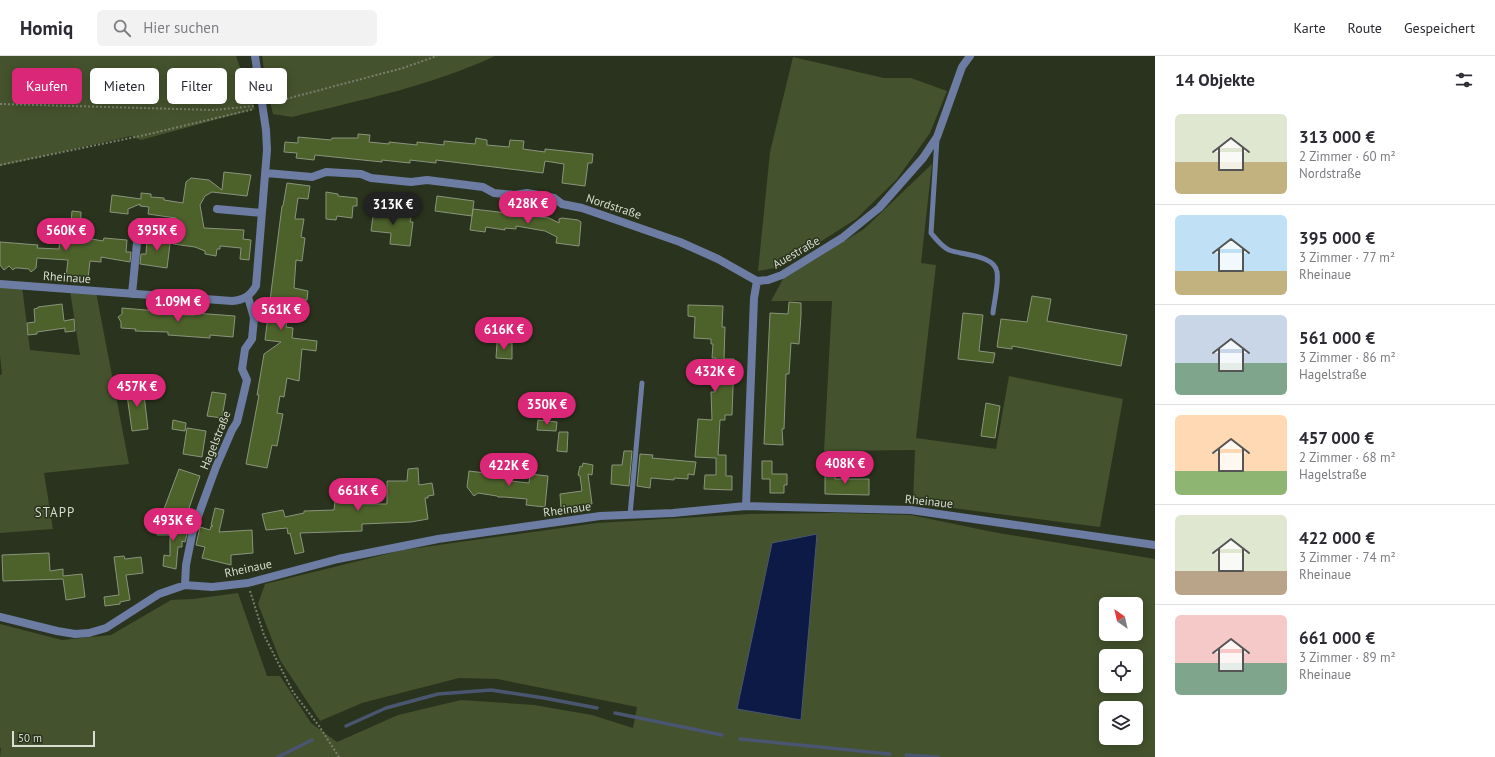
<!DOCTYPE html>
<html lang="de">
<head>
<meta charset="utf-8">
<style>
	body { margin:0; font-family:"PT Sans",sans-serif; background:#f2f2f3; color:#2b2b33; height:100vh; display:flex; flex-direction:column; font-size:15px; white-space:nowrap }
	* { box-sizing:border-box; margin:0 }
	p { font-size:13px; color:#7c7c81 }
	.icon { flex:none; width:22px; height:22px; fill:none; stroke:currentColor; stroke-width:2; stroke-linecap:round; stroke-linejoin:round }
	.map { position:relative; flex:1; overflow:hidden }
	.sheet { display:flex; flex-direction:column; background:#fff; width:340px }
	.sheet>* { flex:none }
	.guide { position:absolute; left:12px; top:12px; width:380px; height:36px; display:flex; gap:8px }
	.needle { width:26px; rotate:326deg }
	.fabs { position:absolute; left:1099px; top:541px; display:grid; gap:8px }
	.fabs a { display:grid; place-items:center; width:44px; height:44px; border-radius:6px; background:#fff; box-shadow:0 2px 10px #0003; font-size:20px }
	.scale { position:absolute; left:12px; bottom:10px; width:83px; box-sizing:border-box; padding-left:4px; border:2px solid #d8ded0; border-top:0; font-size:11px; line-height:14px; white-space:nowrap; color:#d8ded0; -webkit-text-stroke:3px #2a331d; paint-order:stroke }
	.price { position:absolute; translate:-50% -34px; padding:0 9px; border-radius:14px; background:#db2777; color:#fff; font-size:13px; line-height:26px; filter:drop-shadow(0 1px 2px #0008) }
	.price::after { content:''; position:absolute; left:50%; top:24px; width:12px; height:9px; margin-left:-6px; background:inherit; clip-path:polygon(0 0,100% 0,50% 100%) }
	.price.selected { background:#222; color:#fff }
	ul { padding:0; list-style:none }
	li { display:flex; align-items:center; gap:12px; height:100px; padding:0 20px }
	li+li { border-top:1px solid #e1e1e2 }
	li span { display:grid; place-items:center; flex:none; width:112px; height:80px; border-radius:6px; color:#555 }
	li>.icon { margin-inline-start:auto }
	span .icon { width:48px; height:48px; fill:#fffc; stroke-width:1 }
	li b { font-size:17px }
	h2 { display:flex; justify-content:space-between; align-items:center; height:48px; padding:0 20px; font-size:17px }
	.chip { padding:0 14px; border-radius:6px; background:#fff; box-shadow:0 2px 10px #0003; font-size:14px; line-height:36px }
	.chip.selected { background:#db2777; color:#fff }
	header { display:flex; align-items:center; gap:24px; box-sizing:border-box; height:56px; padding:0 20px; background:#fff; border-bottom:1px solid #e1e1e2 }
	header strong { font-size:19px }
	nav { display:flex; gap:22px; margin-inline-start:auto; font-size:14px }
	.search { width:280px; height:36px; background:#f2f2f3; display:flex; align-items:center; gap:10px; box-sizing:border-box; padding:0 14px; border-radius:6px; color:#7c7c81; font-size:15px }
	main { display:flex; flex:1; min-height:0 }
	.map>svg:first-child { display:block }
</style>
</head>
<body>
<header>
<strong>Homiq</strong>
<div class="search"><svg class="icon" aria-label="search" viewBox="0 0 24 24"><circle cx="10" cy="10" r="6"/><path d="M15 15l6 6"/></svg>Hier suchen</div>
<nav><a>Karte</a><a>Route</a><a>Gespeichert</a></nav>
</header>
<main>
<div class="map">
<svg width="1155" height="701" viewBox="0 0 1155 701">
	<rect width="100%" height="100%" fill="#2a331d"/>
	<path fill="#44522d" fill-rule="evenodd" d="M0,0H236L255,53L141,84L131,80L0,110Z
		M262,0H495C431,30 361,44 292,61L273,58L267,33Z
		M793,1L884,22H911L947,35L930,77L897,123L856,163L781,211L758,215L770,96Z
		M932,108L921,207L936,209L916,382L996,393L1009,320L1123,343L1100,471L913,447L915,394L824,395L832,245H771L783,223L864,173Z
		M0,229L22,230L30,294L80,299L70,235L96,236L129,408L44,417L53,473L0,477V319L2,318L0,300Z
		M837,457L911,459L993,476L1155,503V701H0L1,693L0,691V568L62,584L111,579L171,544L193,543L238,537L267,620H280L311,667L337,686L398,659L461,644L534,649L592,659L633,672L637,651L497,623L459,622L362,647L320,665L280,604L258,548L265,528L403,494L597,467L749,458ZM1106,548H1136V578H1106ZM1106,600H1136V630H1106ZM1106,652H1136V682H1106Z"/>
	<path fill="#0d1a45" stroke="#4a556f" d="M817,478L801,664L737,653L772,487Z"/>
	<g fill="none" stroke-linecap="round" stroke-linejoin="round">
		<path stroke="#4a556f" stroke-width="3.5" d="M615,657L722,679
			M346,670L386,652L438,638L491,634L544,642L597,652
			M740,683L890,698
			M906,699L938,701
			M278,701L312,684"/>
	</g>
	<path fill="#4d612b" stroke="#8a947b" d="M358,78L370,79L369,86L389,88V86L417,89V86L444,89V85L475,88L476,82L487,84V89L509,91L510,84L524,85L523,93L545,96V93L593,98L592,107H588L585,130L562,127L564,108L545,105L543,117L436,104V107L410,104V107L382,104V106L315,99L314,104L296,102L297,97L284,96L285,86L298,87V81L331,84L332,82H358Z
		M224,116L251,119L247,140L212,136L205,140L200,149L204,172L244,174L243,183L251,184L249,204L240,203L241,192L220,190V193H217L216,200L205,198V195L195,191L173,188L176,162L148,158L149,151L140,150V148L128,153V158L110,156L112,139L141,143V137L151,138V141L164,142V144L183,147L186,126L191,122L209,124L222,134Z
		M287,127L310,130L308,143L298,142L295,163H304L301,181L305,182L302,205L296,204L294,232L308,235L307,244H303L302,251L289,250L286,271L293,272L292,282L317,285L316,295L302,293L299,325L287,322L284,341L280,340L277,357L283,358L277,390L272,389L267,412L246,408L259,339H257L264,298L281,286L265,284L282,150H283Z
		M326,136L338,138V140L357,142V150H353L352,162L337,160L336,164L326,163Z
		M437,140L474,145L472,160L435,155Z
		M374,153L394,156L411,162L410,166H413L410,190L390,188L391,177L371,175Z
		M473,153L549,162L559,167V163L562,162L578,164L581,166L579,190L556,187L557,181L545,175L516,170V173L505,172V174L486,171L485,176L470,174Z
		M72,155L81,156L80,181L103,185L104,182L127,184L126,196H131L130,206L101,201V206L90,205L88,223L66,221L68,204L37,202L36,212L31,216L29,213L19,212H15L13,214L9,210L4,214L0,209V186L38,189L37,192L59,193L60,180H70Z
		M153,178L171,180L167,212L140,208L141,198H146L147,183L152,184Z
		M1032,240L1051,243L1047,265L1127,279L1121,310L1012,290V293L997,291L1001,263L1027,266Z
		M789,246L801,247V259L799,288L791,287L789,318H786L784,373H782L783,389L764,388L770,257L788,258Z
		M62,248L64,265L74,263L75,275L65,276V272L37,276V278L28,279L27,267L35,266L34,253L38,252V251Z
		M688,249L723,250L722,271H725L724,303H734L732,359H725V364H720L718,399H726V420H732V434L704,433L705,419H716V402L695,401L698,363L712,364L711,336H715L716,315H715L716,302H712L713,288H711V283L694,282L695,261L688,260Z
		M122,252L170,256V258L190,259H195V257L235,260L233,281L210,279V282L168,279V276L135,275L136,273L121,272V266L118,261L122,258Z
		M963,257L983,259L979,295L995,297L993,307L958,303Z
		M497,287H512V303L496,302Z
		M143,330L148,373L132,375L126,332Z
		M212,336L226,338L222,362L207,360Z
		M986,347L1000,350L995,382L981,380Z
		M173,364L186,367L185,375L172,373Z
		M538,364L557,366L556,375L537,374Z
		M187,372L206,375L202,401L183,398Z
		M559,376H568L567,396L557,395Z
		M624,395H632L629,430L611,428L612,409H622Z
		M640,398L653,399L652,402L696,406L694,419L688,418V423L674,422V424L651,422L650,432L637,430Z
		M762,405H772V418H787V429H784V437H770V423H762Z
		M583,407L593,409L592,419L588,418L592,448L561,453L560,438L582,435L580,420L578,419L580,410L582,411Z
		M486,408L495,409L494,417L500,418V420L511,421L510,425L529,427L530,418L548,420L545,451L526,449L527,443L504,441H498L497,440L478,437L474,440L467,431L469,415L485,417Z
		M418,412L419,429L432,427L434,439L428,440V442H425L428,463L411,466L362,468V475L300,477L304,496L295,498L290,477L288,478L287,472L266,474L262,458L283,454L285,461L304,457V455L334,454L335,445H360V448H387V425H407L408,413Z
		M179,413L200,420L186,461L164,453Z
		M825,413H835V423H869V439L825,438Z
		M215,452L224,454L219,476L252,474L253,497L231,499V509L202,502L205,491L196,489L200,471L210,474L211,470H213L211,469Z
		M158,469L189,470L185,486L182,485V491H178L176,513L163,510L164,499L170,500V479H157Z
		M49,497L50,515L63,513V520L82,518L85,541L66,544L63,523L3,525L2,499Z
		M124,500L125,503L141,501L143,517L126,519L130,544L120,546V548L105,550L104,541L119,539L114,501Z"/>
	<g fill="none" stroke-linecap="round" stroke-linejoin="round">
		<path stroke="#78806d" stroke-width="2" stroke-dasharray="2 2" stroke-linecap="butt" d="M271,47L403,12L437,0
			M0,48L214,54L254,50
			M0,109L145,79L254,53
			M250,535L264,579L293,636L319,670L339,701"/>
		<path stroke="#6c7ca3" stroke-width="5" d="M937,83L931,177C936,183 941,190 949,194C962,199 995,199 997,216C999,227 994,246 993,257
			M630,459L642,327"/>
		<path stroke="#6c7ca3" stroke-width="8" d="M266,117L312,121L326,116L361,118L371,122L411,126L427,124L483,131L494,137L515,139L527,137L554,142L562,148L582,152L680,186L718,203L757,225
			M217,153L262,157
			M757,225L768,224L782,219L842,182L879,152L923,102L937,81L962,11L970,0
			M0,228L232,245C244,244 250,240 256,230L267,94L266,74L255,0
			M132,238L139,166
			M746,450L754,242L757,225
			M185,529L186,509L193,474L216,411L232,374L237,366L247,324L242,313L245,293L252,283L254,262L248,241
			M0,561L57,575L75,578L89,577L106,572L159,538L185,529L212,531L248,527L338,503L438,483L600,460L673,457L746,450L911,454L1155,489"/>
	</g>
	<g text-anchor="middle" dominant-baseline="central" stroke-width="3" stroke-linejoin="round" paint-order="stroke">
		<g font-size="12" fill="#d8ded0" stroke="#2a331d">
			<text transform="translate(614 150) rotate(18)">Nordstraße</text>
			<text transform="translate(796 196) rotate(-30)">Auestraße</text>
			<text transform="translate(67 221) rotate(4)">Rheinaue</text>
			<text transform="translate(215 384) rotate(-68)">Hagelstraße</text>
			<text transform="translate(929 445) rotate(6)">Rheinaue</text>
			<text transform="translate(567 453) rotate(-8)">Rheinaue</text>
			<text transform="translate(248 512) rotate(-12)">Rheinaue</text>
		</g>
		<g font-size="13" letter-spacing="1" fill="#d8ded0" stroke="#2a331d">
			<text x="55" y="456">STAPP</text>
		</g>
	</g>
</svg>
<div class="fabs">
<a><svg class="needle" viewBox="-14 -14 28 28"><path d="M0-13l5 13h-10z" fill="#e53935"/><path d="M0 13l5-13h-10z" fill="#7c7c81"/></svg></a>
<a><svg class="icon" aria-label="locate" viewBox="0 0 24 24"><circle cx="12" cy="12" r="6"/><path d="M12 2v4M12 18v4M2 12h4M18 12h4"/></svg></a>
<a><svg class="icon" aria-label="layers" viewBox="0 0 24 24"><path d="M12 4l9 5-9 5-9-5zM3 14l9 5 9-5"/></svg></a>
</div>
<div class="scale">50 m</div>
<b class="price" style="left:528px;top:169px">428K €</b>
<b class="price selected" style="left:393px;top:170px">313K €</b>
<b class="price" style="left:66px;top:196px">560K €</b>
<b class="price" style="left:157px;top:196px">395K €</b>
<b class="price" style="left:178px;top:267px">1.09M €</b>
<b class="price" style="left:281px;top:275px">561K €</b>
<b class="price" style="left:504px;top:295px">616K €</b>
<b class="price" style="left:715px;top:337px">432K €</b>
<b class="price" style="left:137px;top:352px">457K €</b>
<b class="price" style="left:547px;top:370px">350K €</b>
<b class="price" style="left:845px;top:429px">408K €</b>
<b class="price" style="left:509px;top:431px">422K €</b>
<b class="price" style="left:358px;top:456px">661K €</b>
<b class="price" style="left:173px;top:486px">493K €</b>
<div class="guide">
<a class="chip selected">Kaufen</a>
<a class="chip">Mieten</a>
<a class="chip">Filter</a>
<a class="chip">Neu</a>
</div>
</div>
<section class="sheet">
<h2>14 Objekte<svg class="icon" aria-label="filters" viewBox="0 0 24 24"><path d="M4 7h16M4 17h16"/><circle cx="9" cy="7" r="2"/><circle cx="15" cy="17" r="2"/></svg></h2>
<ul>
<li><span style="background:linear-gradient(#dfe7d0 60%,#c2b280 0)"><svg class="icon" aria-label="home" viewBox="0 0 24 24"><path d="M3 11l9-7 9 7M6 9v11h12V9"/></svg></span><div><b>313 000 €</b><p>2 Zimmer · 60 m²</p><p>Nordstraße</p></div></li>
<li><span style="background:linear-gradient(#bfe0f5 70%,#c2b280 0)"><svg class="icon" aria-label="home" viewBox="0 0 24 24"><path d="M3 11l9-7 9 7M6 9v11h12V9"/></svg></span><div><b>395 000 €</b><p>3 Zimmer · 77 m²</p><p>Rheinaue</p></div></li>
<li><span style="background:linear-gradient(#c9d6e8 60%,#7fa58c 0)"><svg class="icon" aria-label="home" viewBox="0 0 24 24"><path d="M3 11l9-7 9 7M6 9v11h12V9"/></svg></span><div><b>561 000 €</b><p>3 Zimmer · 86 m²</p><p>Hagelstraße</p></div></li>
<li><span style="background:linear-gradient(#ffd9b3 70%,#8fb573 0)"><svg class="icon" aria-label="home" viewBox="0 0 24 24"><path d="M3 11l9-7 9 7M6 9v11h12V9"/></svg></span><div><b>457 000 €</b><p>2 Zimmer · 68 m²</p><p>Hagelstraße</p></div></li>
<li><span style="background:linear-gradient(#dfe7d0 70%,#b9a48a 0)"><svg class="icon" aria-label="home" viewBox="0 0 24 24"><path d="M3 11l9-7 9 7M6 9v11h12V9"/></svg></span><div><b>422 000 €</b><p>3 Zimmer · 74 m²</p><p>Rheinaue</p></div></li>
<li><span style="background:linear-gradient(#f6c9c9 60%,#7fa58c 0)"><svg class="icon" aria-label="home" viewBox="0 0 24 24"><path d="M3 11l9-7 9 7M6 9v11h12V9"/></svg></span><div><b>661 000 €</b><p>3 Zimmer · 89 m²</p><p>Rheinaue</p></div></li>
</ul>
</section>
</main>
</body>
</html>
